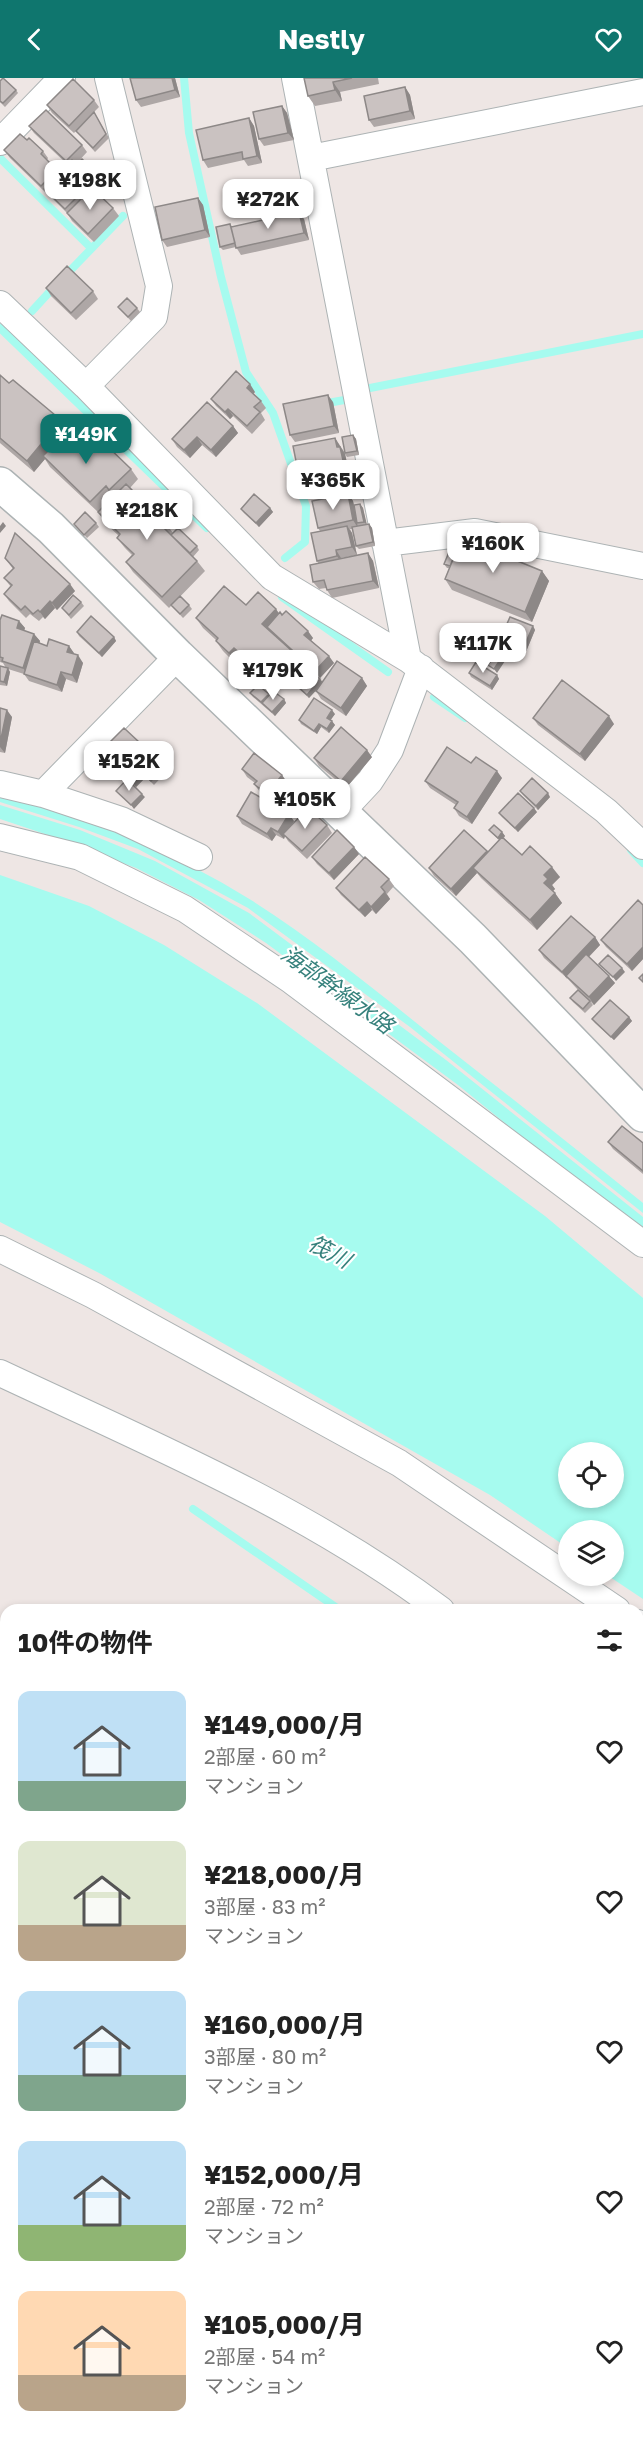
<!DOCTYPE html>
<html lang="ja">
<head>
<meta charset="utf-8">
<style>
	body { margin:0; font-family:"Golos Text","Noto Sans JP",sans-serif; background:#f6f6f6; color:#222; height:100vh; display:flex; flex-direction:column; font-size:22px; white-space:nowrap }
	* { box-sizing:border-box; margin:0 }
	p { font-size:20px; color:#767676 }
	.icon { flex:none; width:33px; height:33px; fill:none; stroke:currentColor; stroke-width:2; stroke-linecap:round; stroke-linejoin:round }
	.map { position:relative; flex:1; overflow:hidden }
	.drawer { position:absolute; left:0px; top:1526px; width:644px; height:836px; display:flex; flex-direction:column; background:#fff; border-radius:18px 18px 0 0; box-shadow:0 3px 9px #0003 }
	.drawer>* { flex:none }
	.buttons { position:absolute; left:558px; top:1364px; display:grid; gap:12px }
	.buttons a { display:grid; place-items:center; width:66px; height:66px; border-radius:50%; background:#fff; box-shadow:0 3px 9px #0003; font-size:30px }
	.price { position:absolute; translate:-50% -51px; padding:0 14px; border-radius:12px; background:#fff; color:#222; font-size:20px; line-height:39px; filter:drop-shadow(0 2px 3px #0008) }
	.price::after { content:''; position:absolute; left:50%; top:36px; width:18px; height:14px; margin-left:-9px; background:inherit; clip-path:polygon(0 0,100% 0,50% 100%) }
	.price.active { background:#0f766e; color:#fff }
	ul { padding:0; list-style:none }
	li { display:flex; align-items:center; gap:18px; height:150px; padding:0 18px }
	li span { display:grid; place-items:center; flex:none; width:168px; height:120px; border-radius:12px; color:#555 }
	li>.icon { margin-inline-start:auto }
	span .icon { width:72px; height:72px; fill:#fffc; stroke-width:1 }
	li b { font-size:26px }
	h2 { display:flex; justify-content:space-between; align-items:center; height:72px; padding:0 18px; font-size:26px }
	header { display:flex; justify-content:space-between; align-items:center; height:78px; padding:0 18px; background:#0f766e; color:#fff; font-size:27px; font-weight:700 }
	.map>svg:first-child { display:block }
</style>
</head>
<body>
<header><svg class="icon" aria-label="back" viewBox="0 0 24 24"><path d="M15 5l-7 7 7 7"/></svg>Nestly<svg class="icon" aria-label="heart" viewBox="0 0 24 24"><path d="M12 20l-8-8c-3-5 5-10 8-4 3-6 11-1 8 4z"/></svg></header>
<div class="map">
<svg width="643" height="2360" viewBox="0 0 643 2360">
	<rect width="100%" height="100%" fill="#eee6e4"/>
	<path fill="#a6fbef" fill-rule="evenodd" d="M0,718C89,739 174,774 251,822C317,864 379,915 440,964C508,1017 576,1071 643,1125V1135L410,949L248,830L138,771L79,749L0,724Z
		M0,727L80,752L155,783L249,835L446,982L643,1139V1157L458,1007L266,865L199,822L136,790L54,759L0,741Z
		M0,797L89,828L164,867L257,925L545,1138L643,1220V1521L607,1497H614V1452H568V1470L490,1417L101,1196L0,1144ZM568,1374H614V1419H568Z"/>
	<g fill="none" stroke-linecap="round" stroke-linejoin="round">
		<path stroke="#a6fbef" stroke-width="8" d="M184,0L189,55L221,199L246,294L273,335L306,428L305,464L285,480
			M1,81L91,170
			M64,199L123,138
			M32,233L55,208
			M0,250L207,450
			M370,310L643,256
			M322,326L350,321
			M282,519L388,594
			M434,619L465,640
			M631,772L643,785
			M193,1431L340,1532
			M638,1795L643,1802
			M0,2259L6,2269
			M358,2355L361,2360
			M605,2360L611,2355"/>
		<defs>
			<path id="minor" d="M295,0L408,581
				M0,64L62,0
				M311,80L643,14
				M0,226L86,308L272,499L408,581L606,733L643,768
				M86,308L154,239L159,208L108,0
				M385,465L475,454L643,488
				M0,706L43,716L121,742L199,779
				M43,716L178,578
				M341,734L370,703L390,672L421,590
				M0,759L80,779L185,831L292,903L643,1166
				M0,1171L93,1217L399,1385L617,1532
				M0,1295C151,1366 307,1431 441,1532
				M638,1545L643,1549
				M638,1690L643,1696
				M0,1900L6,1908
				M0,2231L6,2241
				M638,2303L643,2310
				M100,2355L104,2360
				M338,2355L341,2360
				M626,2360L632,2355"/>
			<path id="tertiary" d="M0,406L51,450L178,578L473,861L643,1037
				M638,1888L643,1884
				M43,2360L49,2355"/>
		</defs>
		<use href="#minor" stroke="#adb3b4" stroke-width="28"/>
		<use href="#tertiary" stroke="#adb3b4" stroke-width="36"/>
		<use href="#minor" stroke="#fff" stroke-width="26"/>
		<use href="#tertiary" stroke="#fff" stroke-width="33"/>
	</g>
	<path fill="#aea7a6" d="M130,0H175L180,19L141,29L136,22Z
		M304,0H378L379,6L340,14L342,23L315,28L308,18Z
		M0,3L16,12L18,15L5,29L0,24Z
		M405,9L410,17L415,41L374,49L369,42Z
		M94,22L99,29L94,34L109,60L95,74L76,53L90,39L74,55L52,35L47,27Z
		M282,28L287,35L294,62L264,68L259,61Z
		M249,40L254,48L262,85L248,88L244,82L208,90L203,82Z
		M29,48L82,67L87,74L76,86L99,97L104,104L95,113L113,130L119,138L94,164L72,143L67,135L47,115H46L10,80L4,72L27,62L43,73L48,80L47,82L60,95L68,87L34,55Z
		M198,120L203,127L210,159L167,169L162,162Z
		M304,141L309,162L241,177L236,169L223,172L220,169L230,146L232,149Z
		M46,210L93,213L98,221L76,242L51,218Z
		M118,229L137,230L140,234L131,243Z
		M0,297L9,305L61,342L68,352L94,373L131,391L138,401L130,410L167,447L173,455L197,468L199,472L193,479L197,483L205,493L169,530L133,494L126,484L132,477L125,470L117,460L119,458L105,445L98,434L50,389L45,381L34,394L0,365Z
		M255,314L253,316L261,323L266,330L261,335L265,342L252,356L233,338L230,341L216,328L211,321Z
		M333,324L339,355L295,364L290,357Z
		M233,348L238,355L216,379L202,367L190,380L177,369L172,361Z
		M353,357L356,361L359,377L347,379L345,376L352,407L336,410L332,405L305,410L300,403L335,360L345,375Z
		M348,416L353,423L354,427L360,426L363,430L366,446H369L372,450L375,468L359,471L356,468L353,451H350L352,455L357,477L341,480L342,481L368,475L373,483L379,510L332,520L327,512L326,510L319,511L313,504L319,486L317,483L320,453L318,450Z
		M270,430L273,434L259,449L244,435L241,431Z
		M96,445L99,449L87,460L74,446Z
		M458,469L488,471L542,493L549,503L532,544L452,512L445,501L449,490H447L444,486Z
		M5,480L75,513L57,532L55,530L45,541L43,539L39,543L30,536L26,540L9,523L4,516L11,509L4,500L13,491Z
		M81,524L84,528L71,541L62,530Z
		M171,527H189L192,531L183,540Z
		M246,527L279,536L313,560L311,562L334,585L320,600L294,577L297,581L323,604L362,600L367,608L346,638L321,621L316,613L319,609L309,620L286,599L275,611L241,580L236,586L223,573L216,563V562L203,550L196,540Z
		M0,542L19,543L25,550L24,553L34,556L40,563L39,565L47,568H69L74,576L83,585L77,605L66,601L62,614L29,603L24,596L8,591L10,594L7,608L0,607V588L6,590L3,585L0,584Z
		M533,548L535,552L525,576L502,567L499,564Z
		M77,554L114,559L116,563L102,579L79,558Z
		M469,595L497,597L499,601L492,612L471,599Z
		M250,615L270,617L284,621L286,625L275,638L253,619Z
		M0,630L12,639L5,675L0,674Z
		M335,636L330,642L335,647L329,655L321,649L317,656L301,646L299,642Z
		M533,640L614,646L585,683L538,647Z
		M101,673L157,683L166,687L169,691L154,707L146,699L136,709L106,681Z
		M372,679L346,710L319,688L314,680Z
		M471,685L502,700L472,746L459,738L454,730L456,727L430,710L425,703Z
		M242,691L287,704L285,707L290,714L278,729L260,714L254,706L255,705L247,699Z
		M520,713L550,719L538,732L523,717Z
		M537,734L518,754L502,739L499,735Z
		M237,738L294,743L291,748L327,747L332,755L307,781L288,763L285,758L284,761L276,757L272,763L242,746Z
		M489,752L502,754L505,758L504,760L522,777L560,799L552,807L555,811L553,813L562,825L537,852L481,800L477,795L456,818L434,798L429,790L487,773L488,774L499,762Z
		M354,769L359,776L334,802L317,786L312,779Z
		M389,801L394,808L387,816L390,821L376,836L372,832L365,839L341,817L336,810Z
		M643,827V881L632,893L606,869L601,862Z
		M595,859L600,867L589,879L615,905L594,927L590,923L593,927L585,935L573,924L570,920L578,912L568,901L544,880L539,872Z
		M629,939L632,943L614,962L595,945L592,941Z
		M608,1064L643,1065V1096L613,1071Z
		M0,1933L6,1941V1943L0,1947Z"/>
	<path fill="#8d8887" d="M172,0H175L180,19L175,12Z
		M333,4L340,14L342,23L335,12Z
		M405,9L410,17L415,41L410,33Z
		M282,28L287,35L294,62L288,55Z
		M249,40L254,48L262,85L257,78Z
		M198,120L203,127L210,159L205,152Z
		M299,134L304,141L309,162L304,155Z
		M250,306L255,314L252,317L247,310Z
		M328,317L333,324L339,355L334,348Z
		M228,331L233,338L230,341L225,334Z
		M61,342L69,353L43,378L45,381L34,394L27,383Z
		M233,348L238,355L216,379L211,372Z
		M353,357L356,361L359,377L357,373Z
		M197,359L202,367L190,380L184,372Z
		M335,360L345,376L352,407L347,400Z
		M348,416L353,423L358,450L353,442Z
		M360,426L363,430L367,447L364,444Z
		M270,430L273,434L259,449L256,445Z
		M3,444L6,448L0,455V448Z
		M369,446L372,450L375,468L373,464Z
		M347,448L352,455L357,477L352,469Z
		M336,472L341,480L342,486L337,478Z
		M368,475L373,483L379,510L373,503Z
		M542,493L549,503L532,544L525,534Z
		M70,506L75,513L57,532L52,525Z
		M50,523L55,530L45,541L40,534Z
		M276,531L283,541L267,549L271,555L262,546Z
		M19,543L25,550L22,558L17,550Z
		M533,548L535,552L525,576L522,573Z
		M308,553L313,560L310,564L304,557Z
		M34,556L40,563L29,598L23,590Z
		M114,559L116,563L102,579L99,575Z
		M69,568L74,575L72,581L67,574Z
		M234,570L241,580L236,586L229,575Z
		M292,573L299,584L284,596L286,599L275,611L268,600Z
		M78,577L83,585L77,605L72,597Z
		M329,578L334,585L320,600L315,593Z
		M502,579L505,583L497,595L494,591Z
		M8,590L10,594L7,608L4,604Z
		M61,594L66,601L62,614L57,607Z
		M497,597L499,601L492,612L490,608Z
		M362,600L367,608L346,638L341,630Z
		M320,601L323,605L309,620L307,617Z
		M284,621L286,625L275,638L272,634Z
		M7,632L12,639L5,675L0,669V665Z
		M332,632L335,636L330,643L327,640Z
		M609,638L614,646L585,683L580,676Z
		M332,643L335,647L329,655L327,651Z
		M319,646L321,649L317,656L314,653Z
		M367,672L372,679L346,710L341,703Z
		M154,678L159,685L144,697L146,699L136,709L131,702Z
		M497,693L502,700L472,746L467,739Z
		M282,697L287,704L285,707L290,714L278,729L273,721L278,702Z
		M548,715L550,719L538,732L536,728Z
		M142,716L145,719L134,731L131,727Z
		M534,730L537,734L518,754L515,750Z
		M289,736L294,743L285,758L283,756L285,758L284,761L278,754Z
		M271,750L276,757L272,763L267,756Z
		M502,754L505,758L500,763L498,760Z
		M354,769L359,776L334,802L329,795Z
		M487,773L492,780L473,790L477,795L456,818L451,811Z
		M552,789L560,799L552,807L555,811L551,815L544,805V797Z
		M385,814L390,821L376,836L371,829Z
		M555,815L562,825L537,852L530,842Z
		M367,824L372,832L365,839L359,832Z
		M595,859L600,867L568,900L566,898L567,901L562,894Z
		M643,869V881L632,893L627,886Z
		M622,890L625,894L616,903L613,899Z
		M609,898L615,905L594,927L589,919Z
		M629,939L632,943L614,962L611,959Z"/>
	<path fill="#cac2c1" stroke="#8d8887" stroke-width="1.5" d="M3,0L16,12L3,25L0,23V3Z
		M130,0H172L175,12L136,22Z
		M304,0H352L333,4L335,12L308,18Z
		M73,1L94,22L69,48L47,27Z
		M405,9L410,33L369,42L364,18Z
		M282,28L288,55L259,61L253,34Z
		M46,32L82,67L66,83L29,48Z
		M94,34L106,56L93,70L76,53Z
		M249,40L257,78L243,81L242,74L203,82L196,52Z
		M20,56L27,62L29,60L43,73L41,76L57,92L41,108L4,72Z
		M82,81L99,97L65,131L44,111L72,82L76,86Z
		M92,110L113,130L88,156L67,135Z
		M198,120L205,152L162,162L155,129Z
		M299,134L304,155L236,170L231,149Z
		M230,146L235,165L220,169L216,149Z
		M67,188L93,213L71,235L46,210Z
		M127,220L137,230L128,239L118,229Z
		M236,293L250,306L247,310L261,323L254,329L260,334L247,348L228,331L225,334L211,321Z
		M0,297L9,305L13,302L61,342L27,383L0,360Z
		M328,317L334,348L290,357L283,326Z
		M207,324L233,348L211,372L197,359L184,372L172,361Z
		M71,350L94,373L103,364L131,391L109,412L106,408L90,424L43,378Z
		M353,357L357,373L345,375L342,359Z
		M335,360L337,369H340L347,400L331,403L329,397L300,403L293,368Z
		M126,406L167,447L164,450L197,483L162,519L126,484L134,476L117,460L120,456L98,434Z
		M254,416L270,430L256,445L241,431Z
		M348,416L353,442L318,450L312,423Z
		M360,426L364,444L357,445L354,427Z
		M85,434L96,445L84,457L74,446Z
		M369,446L373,464L356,468L352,449Z
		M347,448L352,469L336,472L337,478L317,483L311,455Z
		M178,450L197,468L190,475L171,457Z
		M15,455L70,506L52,525L50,523L40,534L38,532L33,536L25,528L21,532L4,516L12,507L4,500L14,490L5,480Z
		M463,457L484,466L483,469L542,493L525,534L445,501Z
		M452,467L458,469L450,488L444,486Z
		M368,475L373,503L327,512L324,502L313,504L310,487Z
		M224,508L246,527L258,514L276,531L262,546L292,573L268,600L234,570L229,575L216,563L218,560L196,540Z
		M73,517L81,524L69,537L62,530Z
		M180,518L189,527L180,536L171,527Z
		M286,533L308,553L304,557L329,578L315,593L267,549L280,534L282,537Z
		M2,537L19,543L17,550L34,556L23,590L2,583L3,580L0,579V542Z
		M91,538L114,559L99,575L77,554Z
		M510,539L533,548L522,573L499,564Z
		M49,561L69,568L67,574L78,577L72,597L61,594L57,607L24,596L34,563L47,568Z
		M496,575L502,579L494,591L488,587Z
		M298,580L320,601L307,617L284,596Z
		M337,583L362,600L341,630L316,613Z
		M476,584L497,597L490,608L469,595Z
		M0,588L8,590L4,604L0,603Z
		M562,602L609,638L580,676L533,640Z
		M258,607L269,616L261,624L250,615Z
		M273,613L284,621L272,634L262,625Z
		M314,620L332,632L327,640L332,643L327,651L319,646L314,653L299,642Z
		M0,630L7,632L0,665Z
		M341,649L367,672L341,703L314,680Z
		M124,650L154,678L131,702L101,673Z
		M447,669L471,685L476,679L497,693L467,739L454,730L458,724L425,703Z
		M254,675L282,697L278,702L285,707L273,721L254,706L257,703L242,691Z
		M159,681L166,687L151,703L144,697Z
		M532,700L548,715L536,728L520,713Z
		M127,701L142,716L131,727L116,713Z
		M251,714L289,736L278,754L271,750L267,756L237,738Z
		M518,715L534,730L515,750L499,735Z
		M308,730L327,747L302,773L283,756Z
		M494,747L502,754L498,760L489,752Z
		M337,752L354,769L329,795L312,779Z
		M464,752L487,773L451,811L429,790Z
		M502,759L522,777L530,768L552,789L544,797L548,801L544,805L555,815L530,842L473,790Z
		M365,779L389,801L381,809L385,814L371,829L367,824L359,832L336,810Z
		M638,822L643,827V869L627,886L601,862Z
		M571,838L595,859L562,894L539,872Z
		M586,876L609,898L589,919L566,898Z
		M608,877L622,890L613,899L599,886Z
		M643,896V904L639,900Z
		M578,912L590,923L583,931L570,920Z
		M610,922L629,939L611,959L592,941Z
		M622,1048L643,1065V1093L608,1064Z
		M6,1943V1968L0,1959V1947Z
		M643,2265V2286L638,2280V2270Z
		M248,2355H315L319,2360H242Z"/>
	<g text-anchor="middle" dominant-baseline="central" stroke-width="4.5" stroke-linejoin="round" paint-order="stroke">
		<g font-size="22" font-style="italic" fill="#36817c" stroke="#fff">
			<text transform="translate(338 911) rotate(36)">海部幹線水路</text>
			<text transform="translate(330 1173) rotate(28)">筏川</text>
		</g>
	</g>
</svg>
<div class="buttons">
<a><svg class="icon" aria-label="locate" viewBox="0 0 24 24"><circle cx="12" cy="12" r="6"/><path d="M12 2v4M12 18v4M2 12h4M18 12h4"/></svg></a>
<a><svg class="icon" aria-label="layers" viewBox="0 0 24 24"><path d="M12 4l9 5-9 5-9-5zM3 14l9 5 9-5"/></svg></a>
</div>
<b class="price" style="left:90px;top:133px">¥198K</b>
<b class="price" style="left:268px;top:152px">¥272K</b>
<b class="price active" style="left:86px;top:387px">¥149K</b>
<b class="price" style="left:333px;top:433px">¥365K</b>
<b class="price" style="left:147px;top:463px">¥218K</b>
<b class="price" style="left:493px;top:496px">¥160K</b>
<b class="price" style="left:483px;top:596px">¥117K</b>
<b class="price" style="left:273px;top:623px">¥179K</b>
<b class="price" style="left:129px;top:714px">¥152K</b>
<b class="price" style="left:305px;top:752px">¥105K</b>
<section class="drawer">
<h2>10件の物件<svg class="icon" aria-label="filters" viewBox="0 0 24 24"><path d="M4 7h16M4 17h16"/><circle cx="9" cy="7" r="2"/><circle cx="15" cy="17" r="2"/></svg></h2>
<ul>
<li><span style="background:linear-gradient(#bfe0f5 75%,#7fa58c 0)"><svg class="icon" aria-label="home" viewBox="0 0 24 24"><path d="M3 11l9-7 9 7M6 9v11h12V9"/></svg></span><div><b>¥149,000/月</b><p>2部屋 · 60 m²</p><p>マンション</p></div><svg class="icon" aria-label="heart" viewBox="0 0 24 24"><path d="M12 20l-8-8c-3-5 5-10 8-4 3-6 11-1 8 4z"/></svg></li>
<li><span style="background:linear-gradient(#dfe7d0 70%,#b9a48a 0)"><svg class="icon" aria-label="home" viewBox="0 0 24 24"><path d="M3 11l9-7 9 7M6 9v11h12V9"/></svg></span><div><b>¥218,000/月</b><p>3部屋 · 83 m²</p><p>マンション</p></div><svg class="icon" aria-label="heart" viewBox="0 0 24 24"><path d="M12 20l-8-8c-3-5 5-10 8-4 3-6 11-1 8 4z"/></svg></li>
<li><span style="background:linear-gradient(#bfe0f5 70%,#7fa58c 0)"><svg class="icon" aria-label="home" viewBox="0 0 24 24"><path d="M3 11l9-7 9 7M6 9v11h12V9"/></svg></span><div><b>¥160,000/月</b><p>3部屋 · 80 m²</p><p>マンション</p></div><svg class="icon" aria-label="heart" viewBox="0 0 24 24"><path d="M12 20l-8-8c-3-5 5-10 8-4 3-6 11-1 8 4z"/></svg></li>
<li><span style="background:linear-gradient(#bfe0f5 70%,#8fb573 0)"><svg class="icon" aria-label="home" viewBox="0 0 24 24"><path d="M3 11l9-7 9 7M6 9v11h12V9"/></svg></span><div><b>¥152,000/月</b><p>2部屋 · 72 m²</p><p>マンション</p></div><svg class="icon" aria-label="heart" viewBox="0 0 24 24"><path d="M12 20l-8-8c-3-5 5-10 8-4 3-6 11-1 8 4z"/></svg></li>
<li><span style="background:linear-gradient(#ffd9b3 70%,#b9a48a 0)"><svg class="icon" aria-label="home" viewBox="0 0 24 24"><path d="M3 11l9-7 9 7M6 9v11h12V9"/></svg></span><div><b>¥105,000/月</b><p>2部屋 · 54 m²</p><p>マンション</p></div><svg class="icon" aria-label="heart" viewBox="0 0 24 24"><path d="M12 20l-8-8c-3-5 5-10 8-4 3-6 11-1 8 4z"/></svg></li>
</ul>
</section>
</div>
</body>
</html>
